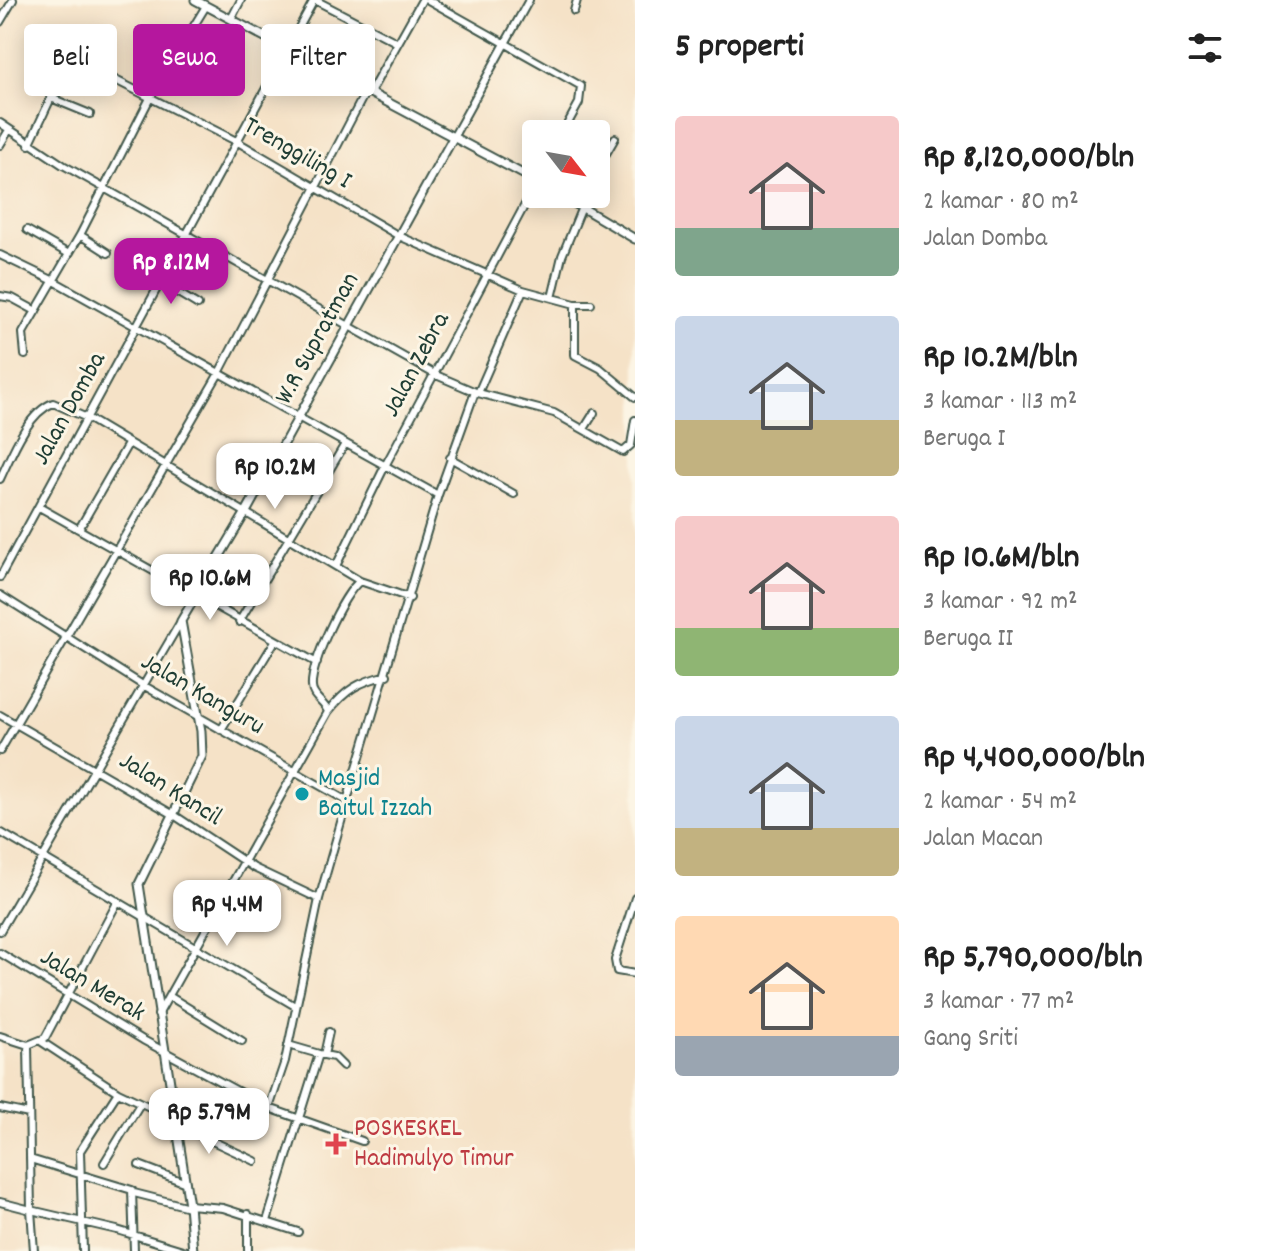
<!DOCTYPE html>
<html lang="id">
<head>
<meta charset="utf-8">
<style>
	body { margin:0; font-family:Dekko,sans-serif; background:#f6f6f6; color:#222; height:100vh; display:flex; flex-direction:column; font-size:30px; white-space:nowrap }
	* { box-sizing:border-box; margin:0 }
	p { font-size:26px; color:#767676 }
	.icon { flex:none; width:44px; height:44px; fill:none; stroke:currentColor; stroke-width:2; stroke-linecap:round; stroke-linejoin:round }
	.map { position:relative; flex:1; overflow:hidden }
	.sheet { display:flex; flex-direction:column; background:#fff; width:632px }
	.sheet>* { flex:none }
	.banner { position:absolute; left:24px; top:24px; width:490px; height:72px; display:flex; gap:16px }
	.needle { width:52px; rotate:121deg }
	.buttons { position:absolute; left:522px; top:120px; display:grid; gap:16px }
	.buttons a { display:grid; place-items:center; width:88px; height:88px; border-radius:8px; background:#fff; box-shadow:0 4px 20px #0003; font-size:40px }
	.price { position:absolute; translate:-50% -68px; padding:0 18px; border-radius:16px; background:#fff; color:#222; font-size:26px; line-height:52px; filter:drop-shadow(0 2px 4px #0008) }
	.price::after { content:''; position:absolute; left:50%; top:48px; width:24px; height:18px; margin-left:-12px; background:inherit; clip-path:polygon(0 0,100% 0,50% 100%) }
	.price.selected { background:#b5179e; color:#fff }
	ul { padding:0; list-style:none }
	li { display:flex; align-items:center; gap:24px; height:200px; padding:0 40px }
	li span { display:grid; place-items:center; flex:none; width:224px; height:160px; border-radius:8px; color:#555 }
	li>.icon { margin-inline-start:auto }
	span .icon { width:96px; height:96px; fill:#fffc; stroke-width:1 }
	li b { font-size:34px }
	h2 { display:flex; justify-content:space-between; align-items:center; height:96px; padding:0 40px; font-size:34px }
	.tag { padding:0 28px; border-radius:8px; background:#fff; box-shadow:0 4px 20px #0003; font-size:28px; line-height:72px }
	.tag.selected { background:#b5179e; color:#fff }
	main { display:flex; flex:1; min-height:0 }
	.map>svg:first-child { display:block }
</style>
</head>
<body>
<main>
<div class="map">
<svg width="635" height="1251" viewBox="0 0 635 1251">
	<rect width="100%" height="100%" fill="#fcf5e5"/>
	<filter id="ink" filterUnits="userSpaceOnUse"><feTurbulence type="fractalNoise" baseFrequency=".0125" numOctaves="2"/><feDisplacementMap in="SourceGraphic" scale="16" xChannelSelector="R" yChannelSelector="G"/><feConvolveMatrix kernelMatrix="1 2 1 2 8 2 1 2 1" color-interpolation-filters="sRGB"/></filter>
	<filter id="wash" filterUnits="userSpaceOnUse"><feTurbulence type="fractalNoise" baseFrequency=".006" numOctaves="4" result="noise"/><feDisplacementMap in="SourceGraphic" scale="32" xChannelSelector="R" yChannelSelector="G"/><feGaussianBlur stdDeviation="1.8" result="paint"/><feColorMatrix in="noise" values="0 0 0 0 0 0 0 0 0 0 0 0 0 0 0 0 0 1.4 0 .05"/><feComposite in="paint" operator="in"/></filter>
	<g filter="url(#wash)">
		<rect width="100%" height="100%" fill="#f5e2c7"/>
	</g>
	<g filter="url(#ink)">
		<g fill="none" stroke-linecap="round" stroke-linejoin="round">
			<defs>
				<path id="minor" d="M315,0L398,43
					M428,0L581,86L579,103L562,134
					M574,11L577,0
					M231,19L241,0
					M0,22L13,0
					M68,56L236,141L399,236L523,290L575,304H591
					M371,91L422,0
					M51,98L90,114
					M0,123L63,165L436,375L478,393L554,413L623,452L631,445L635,420
					M454,136L529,0
					M0,145L9,130
					M29,145L51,98L88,67
					M596,171L615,138
					M577,204L583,194
					M27,230L69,254
					M80,235L108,253
					M0,255L54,281L438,495
					M160,282L198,305
					M0,296L12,298L36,311
					M552,298L562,256L582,207
					M575,304V355L600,368L635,397
					M25,355L23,333L80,235L151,96L206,6
					M478,393L523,290
					M584,429L594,413
					M450,458L514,494
					M0,479C11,456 27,413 53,403L87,418L360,581L410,598
					M39,507L317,663
					M79,529L128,444
					M336,566L385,466L536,184
					M0,577L314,0
					M0,595L141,684L347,801
					M239,622L345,444
					M328,712C325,702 312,698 312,687C310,665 343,593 360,581
					M0,715L174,815L254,868L319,899
					M221,730L275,641
					M0,751L218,375L367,89
					M0,832L295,1006
					M635,898L615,960L617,971L635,974
					M118,901L45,1038L28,1045L31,1210L117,1230L186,1251
					M0,931L181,621
					M0,953L143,1040L269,1108L362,1141
					M169,996L242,1041
					M158,1015L328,712C346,689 359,682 387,675
					M0,1036L28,1045
					M42,1042L118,1092L175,1119
					M319,1054L334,1057L343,1066
					M324,1055L329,1032
					M0,1108L29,1114
					M269,1108L285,1061L319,899L347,801L438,495L475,392
					M176,1124L255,1161
					M30,1159L132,1190L134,1251
					M104,1163L140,1104
					M139,1165L186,1183
					M134,1193L189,1207
					M0,1202L31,1210L34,1251
					M189,1205L223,1208L298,1232
					M248,1214V1251
					M267,1221L319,1054L288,1045
					M83,1251L80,1151L118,1092"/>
				<path id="tertiary" d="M195,0L536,181
					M559,194L635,239
					M193,1251L189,1205L139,884L202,756L201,731L181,621L246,512L454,136"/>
			</defs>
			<use href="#minor" stroke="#3f564a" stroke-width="10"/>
			<use href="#tertiary" stroke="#3f564a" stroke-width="11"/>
			<use href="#minor" stroke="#fff" stroke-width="6"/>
			<use href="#tertiary" stroke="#fff" stroke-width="7"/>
		</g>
	</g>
	<circle fill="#0f9aa8" stroke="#fcf5e5" stroke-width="3" cx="302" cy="794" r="8"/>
	<path fill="#e0444e" stroke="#fcf5e5" stroke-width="3" d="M332 1132h8v8h8v8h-8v8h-8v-8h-8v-8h8z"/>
	<g text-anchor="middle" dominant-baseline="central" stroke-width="6" stroke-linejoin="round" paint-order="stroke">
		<g font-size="26" fill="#1f3d34" stroke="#fcf5e5">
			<text transform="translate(297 154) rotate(30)">Trenggiling I</text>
			<text transform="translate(318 339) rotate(-61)">W.R Supratman</text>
			<text transform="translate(417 365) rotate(-62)">Jalan Zebra</text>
			<text transform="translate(70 409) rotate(-61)">Jalan Domba</text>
			<text transform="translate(202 695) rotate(30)">Jalan Kanguru</text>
			<text transform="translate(170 790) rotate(32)">Jalan Kancil</text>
			<text transform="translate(92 986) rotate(31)">Jalan Merak</text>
		</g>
		<g font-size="26" fill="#0d838f" stroke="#fcf5e5" text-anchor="start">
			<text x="318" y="779">Masjid<tspan x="318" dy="30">Baitul Izzah</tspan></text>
		</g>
		<g font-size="26" fill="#be3a42" stroke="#fcf5e5" text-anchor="start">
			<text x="354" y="1129">POSKESKEL<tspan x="354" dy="30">Hadimulyo Timur</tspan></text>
		</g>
	</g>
</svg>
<div class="buttons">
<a><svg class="needle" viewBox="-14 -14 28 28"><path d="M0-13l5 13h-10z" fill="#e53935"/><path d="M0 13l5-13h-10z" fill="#767676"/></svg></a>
</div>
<b class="price selected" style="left:171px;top:306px">Rp 8.12M</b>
<b class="price" style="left:275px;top:511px">Rp 10.2M</b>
<b class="price" style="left:210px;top:622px">Rp 10.6M</b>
<b class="price" style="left:227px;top:948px">Rp 4.4M</b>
<b class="price" style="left:209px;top:1156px">Rp 5.79M</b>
<div class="banner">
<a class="tag">Beli</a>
<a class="tag selected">Sewa</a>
<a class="tag">Filter</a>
</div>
</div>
<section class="sheet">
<h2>5 properti<svg class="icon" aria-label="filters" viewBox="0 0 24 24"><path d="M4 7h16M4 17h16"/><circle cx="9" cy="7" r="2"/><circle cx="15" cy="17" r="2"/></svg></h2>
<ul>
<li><span style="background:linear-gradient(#f6c9c9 70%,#7fa58c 0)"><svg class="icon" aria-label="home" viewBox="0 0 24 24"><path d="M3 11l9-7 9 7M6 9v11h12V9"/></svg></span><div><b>Rp 8,120,000/bln</b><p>2 kamar · 80 m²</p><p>Jalan Domba</p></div></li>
<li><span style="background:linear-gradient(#c9d6e8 65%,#c2b280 0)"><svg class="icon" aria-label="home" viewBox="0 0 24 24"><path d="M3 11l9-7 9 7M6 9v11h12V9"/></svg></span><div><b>Rp 10.2M/bln</b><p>3 kamar · 113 m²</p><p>Beruga I</p></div></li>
<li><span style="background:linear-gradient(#f6c9c9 70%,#8fb573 0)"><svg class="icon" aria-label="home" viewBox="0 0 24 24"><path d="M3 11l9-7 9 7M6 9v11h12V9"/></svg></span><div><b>Rp 10.6M/bln</b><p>3 kamar · 92 m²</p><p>Beruga II</p></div></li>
<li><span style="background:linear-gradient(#c9d6e8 70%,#c2b280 0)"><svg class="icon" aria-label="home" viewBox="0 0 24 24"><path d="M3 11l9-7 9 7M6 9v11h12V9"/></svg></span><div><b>Rp 4,400,000/bln</b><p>2 kamar · 54 m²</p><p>Jalan Macan</p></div></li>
<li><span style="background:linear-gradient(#ffd9b3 75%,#9aa5b1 0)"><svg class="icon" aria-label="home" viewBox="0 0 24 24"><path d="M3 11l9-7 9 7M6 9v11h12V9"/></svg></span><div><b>Rp 5,790,000/bln</b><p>3 kamar · 77 m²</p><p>Gang Sriti</p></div></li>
</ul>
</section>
</main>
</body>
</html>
